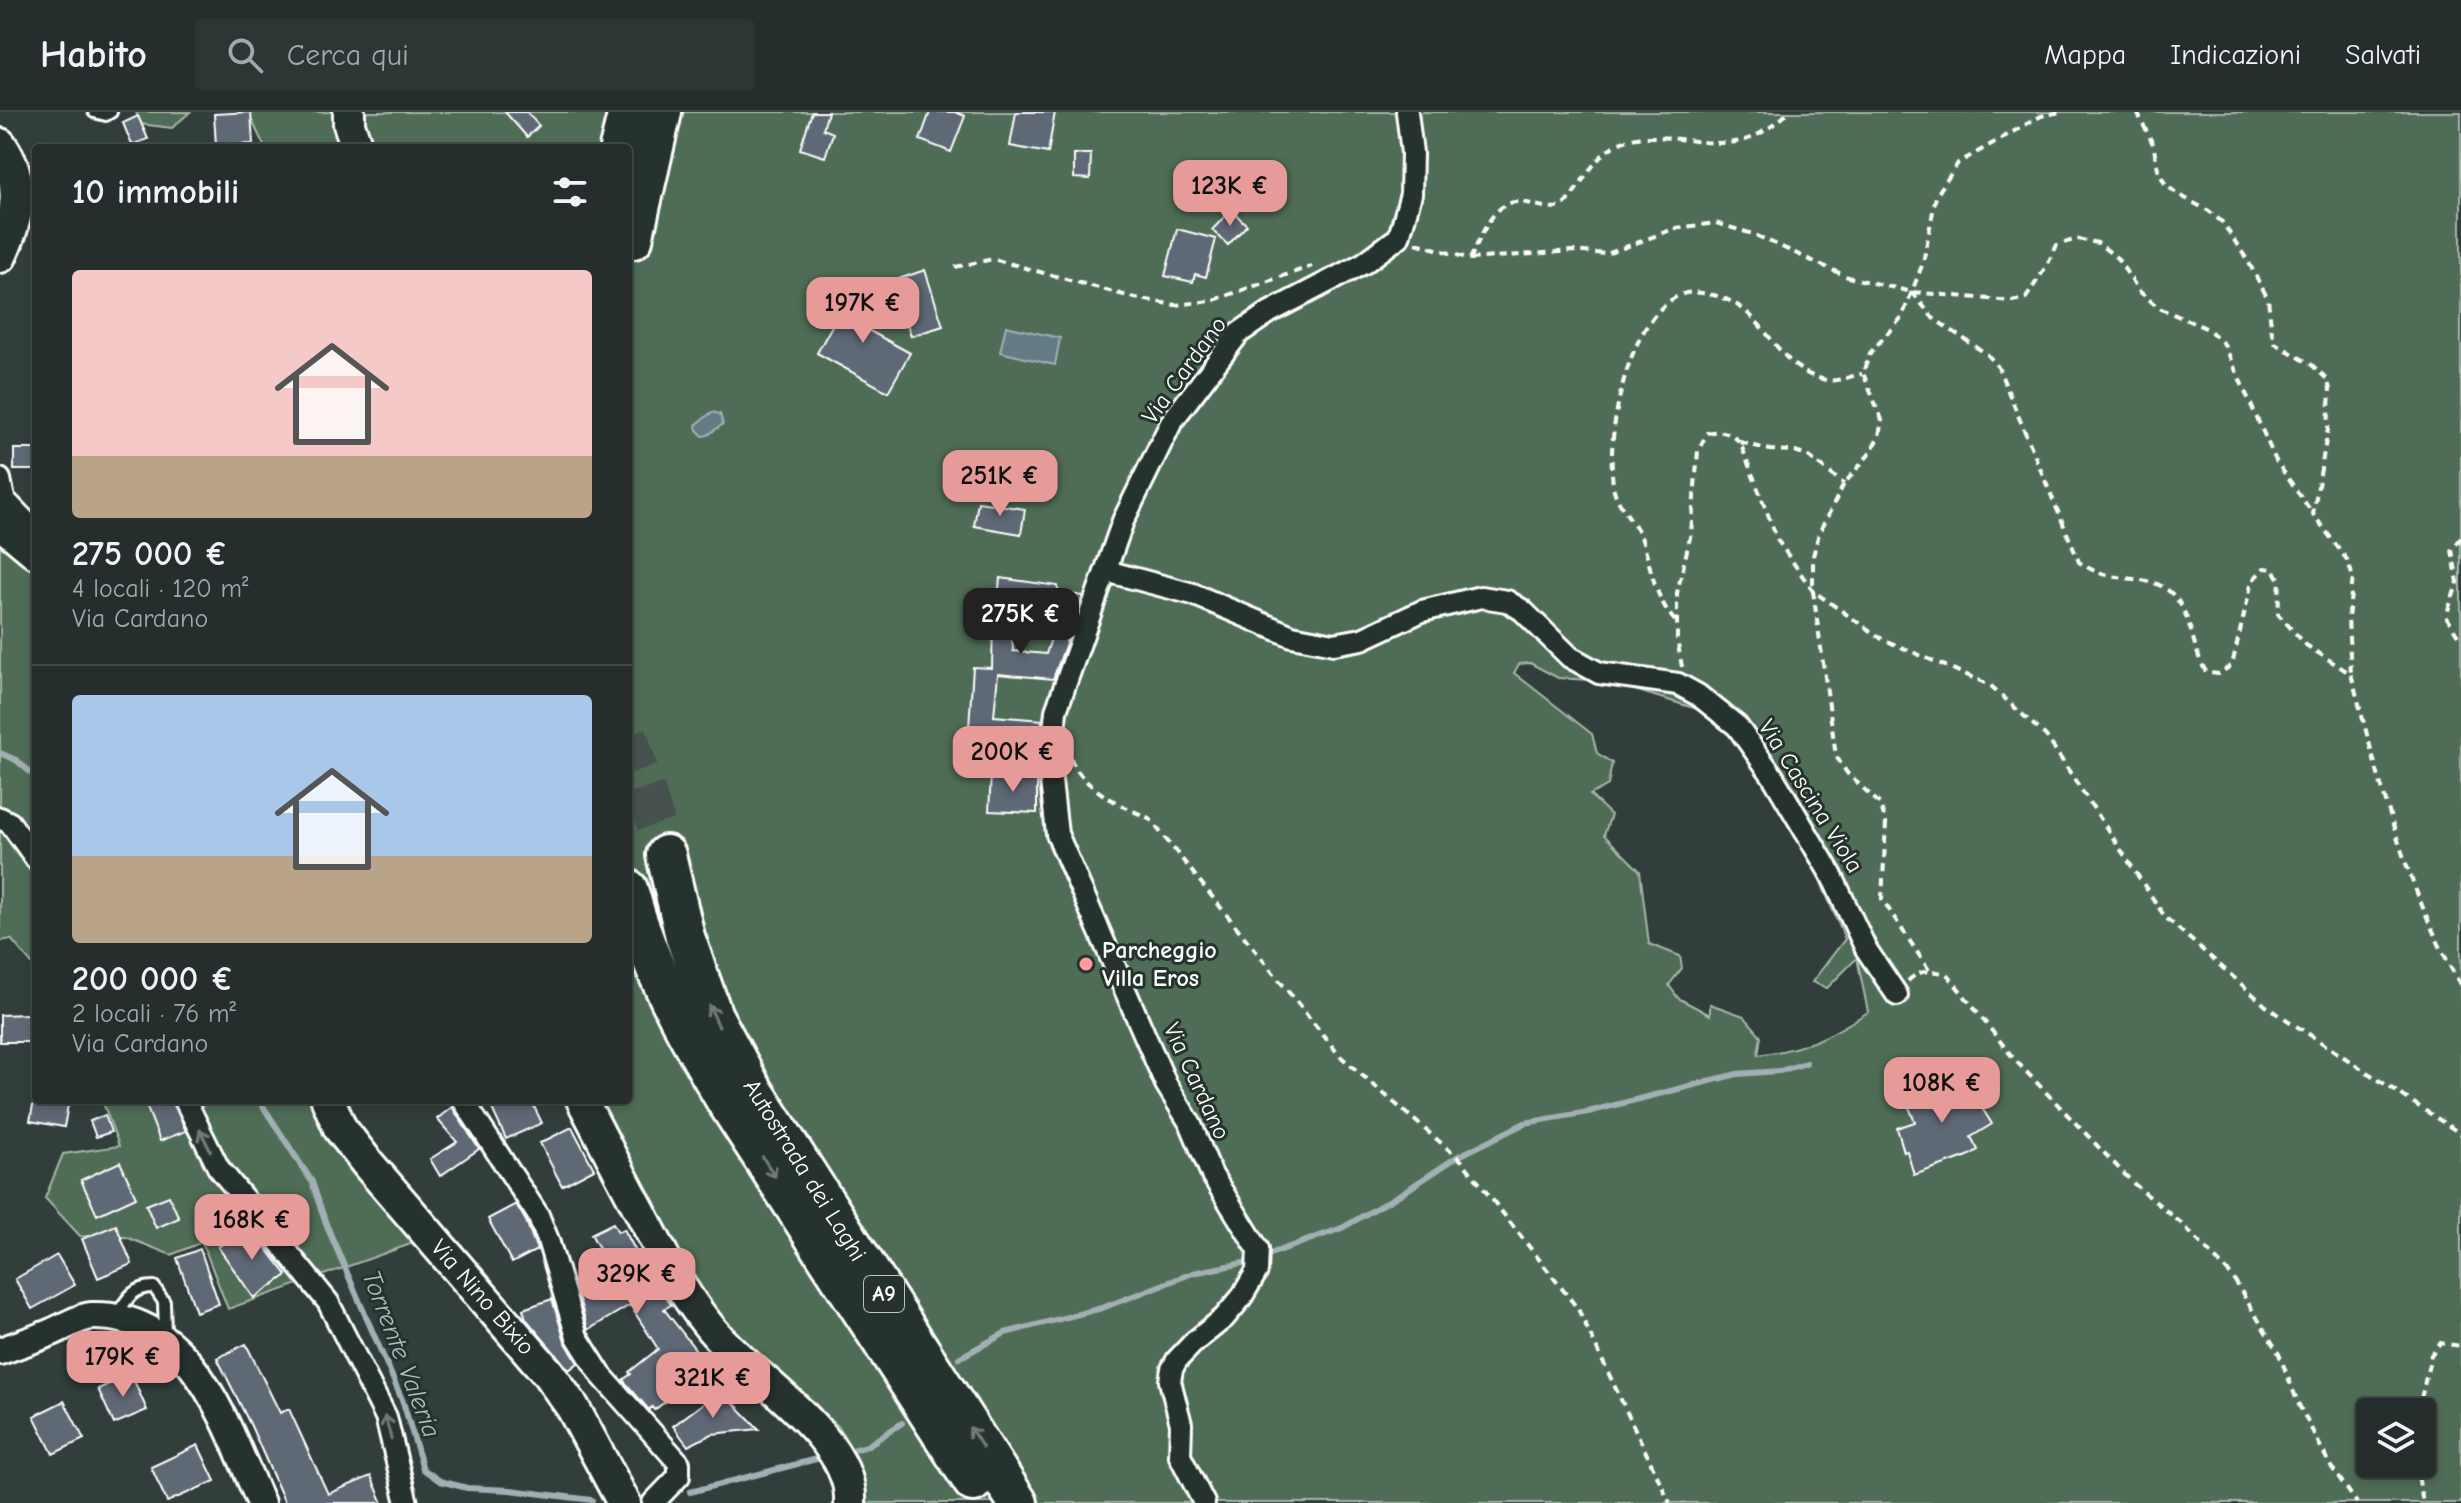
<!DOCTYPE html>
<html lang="it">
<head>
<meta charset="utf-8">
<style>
	body { margin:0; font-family:"Comic Neue",sans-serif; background:#2d3635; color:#f1f3f6; height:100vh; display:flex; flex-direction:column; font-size:30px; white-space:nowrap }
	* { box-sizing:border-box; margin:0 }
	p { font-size:26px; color:#a3a8aa }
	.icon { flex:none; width:44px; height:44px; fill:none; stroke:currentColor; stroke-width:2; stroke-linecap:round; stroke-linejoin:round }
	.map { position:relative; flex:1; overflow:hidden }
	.drawer { position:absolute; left:32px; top:32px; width:600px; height:960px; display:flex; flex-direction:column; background:#252e2d; border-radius:8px; box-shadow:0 4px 12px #0003,0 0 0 2px #424a49 }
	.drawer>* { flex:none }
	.fabs { position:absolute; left:2356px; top:1286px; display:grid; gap:16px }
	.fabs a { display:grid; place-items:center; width:80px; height:80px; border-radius:8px; background:#252e2d; box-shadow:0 4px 12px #0003,0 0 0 2px #424a49; font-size:40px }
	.price { position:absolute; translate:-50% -68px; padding:0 18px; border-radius:16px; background:#e69b98; color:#111; font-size:26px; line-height:52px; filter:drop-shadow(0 2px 4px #0008) }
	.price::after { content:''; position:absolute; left:50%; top:48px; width:24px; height:18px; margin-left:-12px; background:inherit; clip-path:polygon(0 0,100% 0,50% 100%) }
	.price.on { background:#222; color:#fff }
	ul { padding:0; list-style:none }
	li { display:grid; align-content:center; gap:16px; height:424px; padding:0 40px }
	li+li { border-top:2px solid #424a49 }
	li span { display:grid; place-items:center; height:248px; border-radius:8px; color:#555 }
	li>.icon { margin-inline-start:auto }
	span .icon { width:144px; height:144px; fill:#fffc; stroke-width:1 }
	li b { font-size:34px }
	h2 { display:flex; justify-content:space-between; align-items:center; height:96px; padding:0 40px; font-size:34px }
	header { display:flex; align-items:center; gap:48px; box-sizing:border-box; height:112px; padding:0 40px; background:#252e2d; border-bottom:2px solid #424a49 }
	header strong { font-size:38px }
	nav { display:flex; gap:44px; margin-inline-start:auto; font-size:28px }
	.search { width:560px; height:72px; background:#2d3635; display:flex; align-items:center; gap:20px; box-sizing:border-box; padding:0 28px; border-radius:8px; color:#a3a8aa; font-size:30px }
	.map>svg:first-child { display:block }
</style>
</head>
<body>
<header>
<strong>Habito</strong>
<div class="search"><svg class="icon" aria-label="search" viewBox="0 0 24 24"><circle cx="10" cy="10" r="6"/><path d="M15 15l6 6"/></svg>Cerca qui</div>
<nav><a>Mappa</a><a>Indicazioni</a><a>Salvati</a></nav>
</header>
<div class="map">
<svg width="2461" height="1391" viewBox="0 0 2461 1391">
	<rect width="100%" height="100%" fill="#313e3c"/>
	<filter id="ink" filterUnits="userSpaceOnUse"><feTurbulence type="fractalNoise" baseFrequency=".0125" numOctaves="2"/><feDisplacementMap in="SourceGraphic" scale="16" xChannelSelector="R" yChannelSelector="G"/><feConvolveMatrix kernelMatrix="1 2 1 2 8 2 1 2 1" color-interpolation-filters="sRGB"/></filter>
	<g filter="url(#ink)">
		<path fill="#506d56" stroke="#a8b6aa" stroke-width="2" fill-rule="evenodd" d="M136,0H190L172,16L140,12Z
			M248,0H2461V1391H859L858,1347L838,1314L729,1228L589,988H628V36H265ZM1530,551L1558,566L1605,569L1707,600L1740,623L1805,733L1845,827L1812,870L1827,876L1857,846L1868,900C1829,925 1805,937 1758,943L1761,924L1744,904L1710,892V903L1678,886L1669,873L1682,856L1680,844L1649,832L1640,759L1604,723L1611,703L1590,683L1608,673L1612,651L1597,641L1592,622L1514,561L1519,552ZM2370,1300H2422V1352H2370Z
			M0,409L36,412V857L11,827L0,829Z
			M102,988H343L355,1018L436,1123L228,1197L202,1130L171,1143L126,1125L80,1124L45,1086L63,1042L119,1034Z"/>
		<path fill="#647b84" stroke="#a2b0b5" stroke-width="2" d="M1006,214L1060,226L1055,253L1000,240Z
			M712,300L720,302L723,312L708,323L703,324L697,318L696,313Z"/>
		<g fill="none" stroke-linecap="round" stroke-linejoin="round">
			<path stroke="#a2b0b5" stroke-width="6" d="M0,641L16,648L36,665
				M259,988L312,1070L326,1112L403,1290L423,1357L440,1369L467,1376L510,1378L592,1388
				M959,1246L1005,1221L1102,1196L1193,1161L1248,1150L1342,1116L1404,1080L1457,1045L1525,1011L1588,1000L1737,962L1780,959L1806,951
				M846,1340L867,1334L902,1311
				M690,1380L824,1345"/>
		</g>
		<path fill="#5f6976" stroke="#fff" stroke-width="2" fill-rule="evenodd" d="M251,0L253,32L216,34L214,2Z
			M505,0H527L539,14L527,25Z
			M812,0H828L823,17L833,21L825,45L800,37Z
			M930,0H955L965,4L951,40L920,28Z
			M1016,0H1055L1048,41L1010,34Z
			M138,4L148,27L132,33L123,11Z
			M1074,42H1091L1090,67L1074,66Z
			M1231,98L1247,113L1228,133L1212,118Z
			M1177,117L1216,127L1206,165L1195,162L1193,170L1165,164Z
			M925,158L943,214L911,224L893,169Z
			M851,179L881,196L868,218L910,241L888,280L817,241Z
			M14,337H36V358H14Z
			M978,390L1025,397L1021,422L974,414Z
			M1000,466L1058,474V480L1083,484L1053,567L998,562L994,604L1042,608L1039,636L968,630L973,555L992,556L993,506L996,507ZM1011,506L1056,511L1046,542L1013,539Z
			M991,662L1037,664V701L989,699Z
			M28,902L29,930H0V903Z
			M1961,963L1992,1012L1971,1025L1978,1038L1968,1044L1914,1063L1907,1039L1904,1040L1897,1016L1915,1010L1904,983Z
			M34,988H69L64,1015L30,1009Z
			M144,988H172L186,1019L160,1029Z
			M488,988H531L542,1011L506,1027Z
			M452,995L479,1037L440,1064L430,1047L457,1030L437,1007Z
			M105,1003L111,1020L96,1025L90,1009Z
			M572,1015L594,1057L562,1074L540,1031Z
			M120,1050L136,1085L97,1103L81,1068Z
			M169,1084L179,1106L156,1116L146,1093Z
			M516,1092L526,1109L537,1138L512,1151L488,1107Z
			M613,1111L618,1120L624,1117L650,1166L653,1164L671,1193L664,1197L706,1251L665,1282L669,1287L654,1298L652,1295L649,1298L623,1268L631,1262L629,1260L658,1237L630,1193L588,1218L574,1169L606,1149L591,1122Z
			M116,1113L132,1152L98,1166L82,1127Z
			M249,1114L287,1163L254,1186L218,1135Z
			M200,1137L219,1192L196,1200L177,1146Z
			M57,1143L75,1173L32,1197L15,1167Z
			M552,1187L565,1229L578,1251L569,1258L526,1207L523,1197Z
			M246,1232L280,1301L289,1297L328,1382L371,1364L383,1391H285L251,1314L217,1246Z
			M131,1262L147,1298L114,1312L98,1277Z
			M721,1278L759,1317L712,1322L688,1334L673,1314Z
			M64,1289L84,1327L53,1342L34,1304Z
			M198,1333L215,1369L167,1390L151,1355Z"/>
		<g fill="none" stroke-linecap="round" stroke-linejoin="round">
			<path stroke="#465150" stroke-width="38" stroke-dasharray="38 19" stroke-linecap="butt" d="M628,622L666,743"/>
			<defs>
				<path id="service" d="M94,0L106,3L111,0
					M115,1206C126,1189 131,1175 154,1175L164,1190L165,1221"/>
				<path id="minor" d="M0,367L4,387L36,420
					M1106,459L1193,482L1292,524L1334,532L1362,527L1422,499L1481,485L1507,489L1522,498L1570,545L1599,561L1678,572L1698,583L1737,614L1772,663L1832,764L1866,837L1897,883
					M0,706L10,711L36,747
					M185,988L218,1055L328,1190L386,1305L407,1391
					M463,988L538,1103L548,1128L577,1225L601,1263L679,1351V1364L653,1391
					M1204,1391L1180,1344L1181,1312L1170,1269L1172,1257L1177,1248L1194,1230L1224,1206L1241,1186L1257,1159L1258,1137L1212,1063L1191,1013L1166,972L1057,722L1050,660L1056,599L1123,409L1172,309L1239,221L1270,200L1364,151L1399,125L1411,82L1412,41L1407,0"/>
				<path id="tertiary" d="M0,1239C17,1233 35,1227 52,1220C64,1215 79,1205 92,1204C194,1201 227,1317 261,1391"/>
				<path id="secondary" d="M349,0V12L357,36
					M582,988C602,1026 621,1064 641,1101C664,1146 687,1192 722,1229C760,1270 854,1330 850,1391"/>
				<path id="primary" d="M0,33C26,71 18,105 0,144
					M0,410L36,440
					M328,988L340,1016L368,1052L548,1261L573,1296L624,1391"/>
				<path id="motorway" d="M619,36L628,0
					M633,127L662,0
					M666,743L685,825L713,904L750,973L1018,1391
					M628,777C650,858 684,918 726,989L973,1370"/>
			</defs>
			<use href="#service" stroke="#fff" stroke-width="16"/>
			<use href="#minor" stroke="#fff" stroke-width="26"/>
			<use href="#tertiary" stroke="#fff" stroke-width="32"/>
			<use href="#secondary" stroke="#fff" stroke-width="36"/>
			<use href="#primary" stroke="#fff" stroke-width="38"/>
			<use href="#motorway" stroke="#fff" stroke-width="44"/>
			<path stroke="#fff" stroke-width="4" stroke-dasharray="8 6" stroke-linecap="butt" d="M2137,0L2153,32L2159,61L2166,73L2179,83L2209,99L2222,110L2248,149L2268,187L2272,221L2275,231L2312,253L2327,267L2330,277L2328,317L2313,402L2348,449L2353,466L2348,506L2351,562
				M1416,131L1470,147L1571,139L1607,142L1676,116L1716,111L1753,122L1848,165L1912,180L2012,189L2026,186L2047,153L2057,133L2077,127L2098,131L2117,146L2139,179L2159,196L2208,217L2224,232L2276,349L2313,402
				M1470,147C1480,128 1492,89 1518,90C1534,91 1546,98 1562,95C1581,76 1591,48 1614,34C1654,11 1705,41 1748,27C1762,22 1778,10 1789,0
				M955,155L993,147L1135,186L1175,193L1211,189L1312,154
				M1912,180L1933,206L1988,243L1998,255L2079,450C2088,456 2097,461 2107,463C2136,470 2162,463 2180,492C2193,513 2193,540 2207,561L2219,562L2232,553L2252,469L2264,456L2274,457L2280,468L2278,502L2306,533L2351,562C2379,668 2406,778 2461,874
				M1740,330L1770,338L1795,339L1807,343L1844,372
				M2461,426L2452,438L2458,470L2446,504L2461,528
				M1675,509C1653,483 1652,456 1641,425C1633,406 1615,393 1613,372C1606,321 1628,201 1683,182C1691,179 1704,181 1713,183C1768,195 1773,258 1826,268C1837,270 1851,264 1862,262
				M1682,555L1677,527V481L1691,421L1698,339L1707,321C1722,318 1729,320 1740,330L1778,429L1813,479L1882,527L1990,573L2046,624L2165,805L2266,894L2461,1022
				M1071,646C1080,675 1123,695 1149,706L1340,944L1462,1049L1578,1197L1670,1391
				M1929,858L1882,787L1886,711L1880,692L1847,661L1836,644L1813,479V444L1819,421L1844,372L1871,340L1879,324L1882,308L1863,261L1870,241L1902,205L1923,151L1936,84L1958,51L2041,4L2061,0
				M1908,869C1920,857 1931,858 1947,862L2015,948L2133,1071L2181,1111L2232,1164L2279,1242L2298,1291L2330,1353L2357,1391
				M2418,1300L2431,1243L2440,1231L2461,1234
				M2416,1352L2423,1391"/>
			<use href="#service" stroke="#26332d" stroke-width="10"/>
			<use href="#minor" stroke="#26332d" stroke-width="20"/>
			<use href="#tertiary" stroke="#26332d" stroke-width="26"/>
			<use href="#secondary" stroke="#26332d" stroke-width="30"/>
			<use href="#primary" stroke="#26332d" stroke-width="32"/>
			<use href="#motorway" stroke="#26332d" stroke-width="38"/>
		</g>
		<defs><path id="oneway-shaft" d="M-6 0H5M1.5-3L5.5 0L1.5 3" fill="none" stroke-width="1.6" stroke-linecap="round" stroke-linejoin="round" transform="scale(2)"/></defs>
		<g stroke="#727a76">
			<use href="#oneway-shaft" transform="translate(714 904) rotate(-114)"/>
			<use href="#oneway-shaft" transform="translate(205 1028) rotate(-116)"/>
			<use href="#oneway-shaft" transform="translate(769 1055) rotate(57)"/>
			<use href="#oneway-shaft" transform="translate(388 1315) rotate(-105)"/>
			<use href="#oneway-shaft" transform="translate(976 1325) rotate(-123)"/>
		</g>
	</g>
	<circle fill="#ff9aa2" stroke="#26332d" stroke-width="3" cx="1086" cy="852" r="8"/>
	<g text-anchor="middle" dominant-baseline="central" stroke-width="6" stroke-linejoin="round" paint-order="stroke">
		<rect fill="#26332d" stroke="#bec2c0" stroke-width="2" x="864" y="1164" width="40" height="36" rx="6"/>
		<g font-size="22" font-weight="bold" fill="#fff">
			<text x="884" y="1182">A9</text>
		</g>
		<g font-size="24" fill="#fff" stroke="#26332d">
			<text transform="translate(1184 258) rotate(-54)">Via Cardano</text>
			<text transform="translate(1811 684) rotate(58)">Via Cascina Viola</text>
			<text transform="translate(1197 969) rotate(65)">Via Cardano</text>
			<text transform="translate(805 1058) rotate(58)">Autostrada dei Laghi</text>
			<text transform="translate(483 1185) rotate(49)">Via Nino Bixio</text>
		</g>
		<g font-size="24" font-weight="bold" fill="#fff" stroke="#26332d" text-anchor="start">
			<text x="1102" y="838">Parcheggio<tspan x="1102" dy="28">Villa Eros</tspan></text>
		</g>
		<g font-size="26" font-style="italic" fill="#b2bdc2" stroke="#26332d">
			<text transform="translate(401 1242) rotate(69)">Torrente Valeria</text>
		</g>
	</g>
</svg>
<div class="fabs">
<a><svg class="icon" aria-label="layers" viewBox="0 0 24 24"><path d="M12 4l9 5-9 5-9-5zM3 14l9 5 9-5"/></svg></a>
</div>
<b class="price" style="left:1230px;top:116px">123K €</b>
<b class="price" style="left:863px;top:233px">197K €</b>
<b class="price" style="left:1000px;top:406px">251K €</b>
<b class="price on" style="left:1021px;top:544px">275K €</b>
<b class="price" style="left:1013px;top:682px">200K €</b>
<b class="price" style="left:1942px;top:1013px">108K €</b>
<b class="price" style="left:252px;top:1150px">168K €</b>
<b class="price" style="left:637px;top:1204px">329K €</b>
<b class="price" style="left:123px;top:1287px">179K €</b>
<b class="price" style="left:713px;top:1308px">321K €</b>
<section class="drawer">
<h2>10 immobili<svg class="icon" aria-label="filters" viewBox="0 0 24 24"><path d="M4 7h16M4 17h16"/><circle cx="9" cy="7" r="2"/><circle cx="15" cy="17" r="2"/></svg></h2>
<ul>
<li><span style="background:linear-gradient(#f6c9c9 75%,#b9a48a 0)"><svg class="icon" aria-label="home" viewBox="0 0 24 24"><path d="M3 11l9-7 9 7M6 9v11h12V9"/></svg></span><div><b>275 000 €</b><p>4 locali · 120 m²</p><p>Via Cardano</p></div></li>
<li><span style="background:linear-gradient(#a9c7e8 65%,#b9a48a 0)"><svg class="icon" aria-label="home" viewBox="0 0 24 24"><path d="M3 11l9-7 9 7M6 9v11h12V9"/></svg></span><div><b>200 000 €</b><p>2 locali · 76 m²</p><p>Via Cardano</p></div></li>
</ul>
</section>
</div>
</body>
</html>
